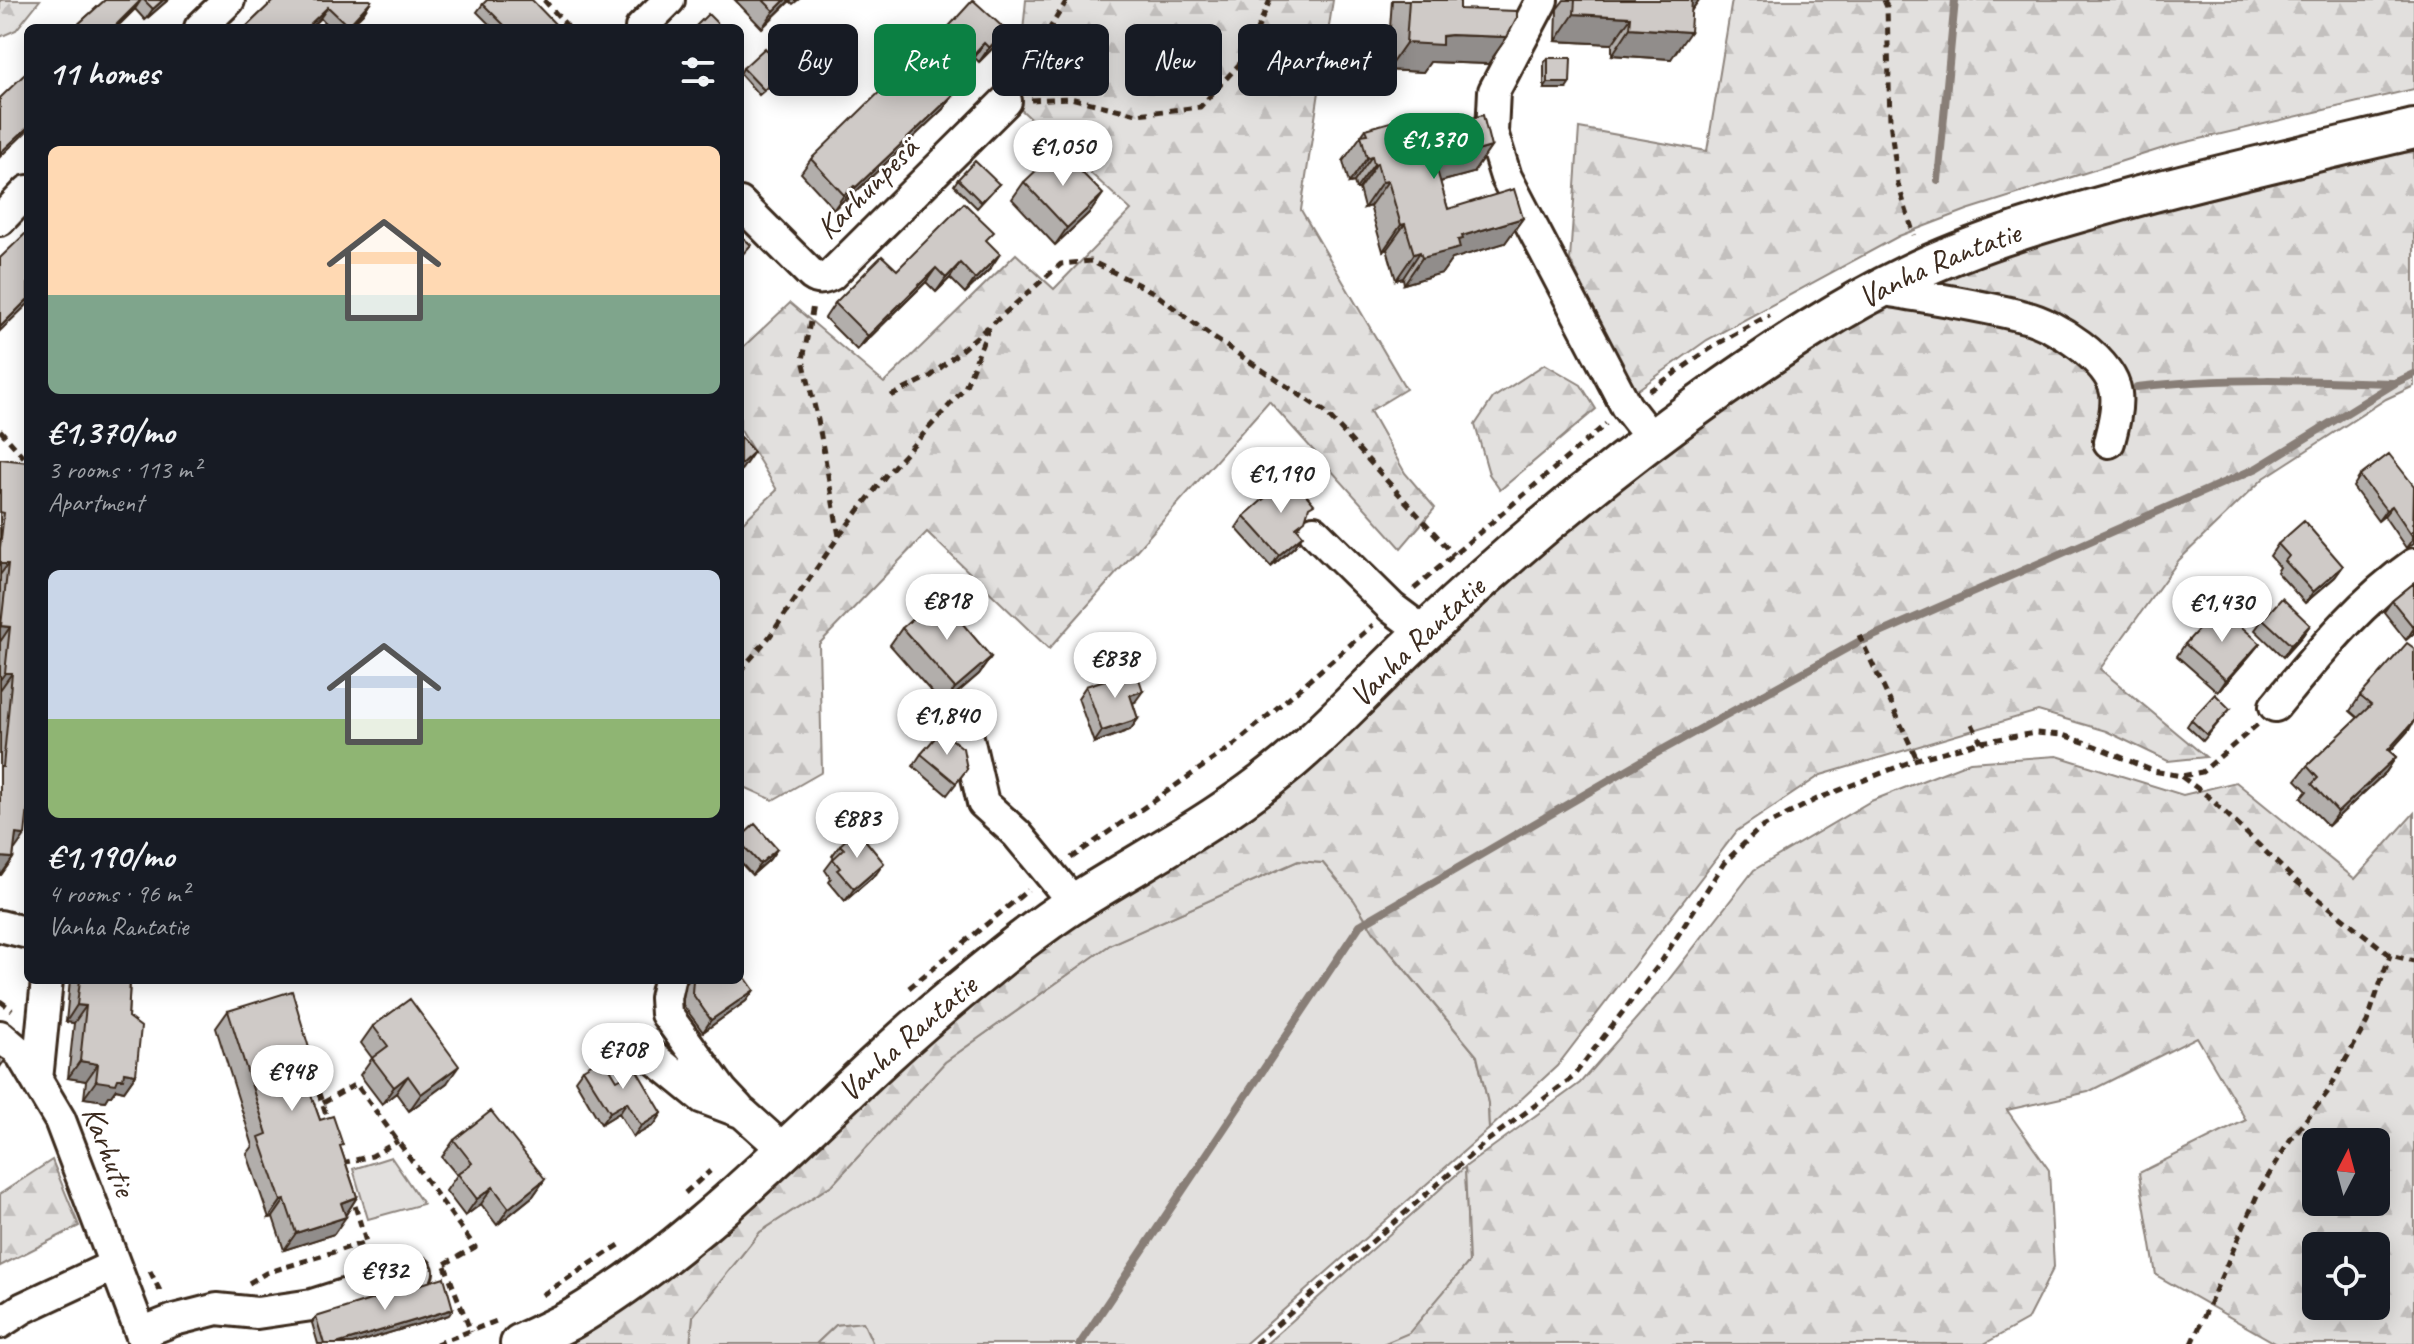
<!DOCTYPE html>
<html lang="en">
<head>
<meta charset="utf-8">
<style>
	body { margin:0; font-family:Caveat,sans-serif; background:#242831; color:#f1f3f6; height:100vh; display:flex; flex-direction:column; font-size:30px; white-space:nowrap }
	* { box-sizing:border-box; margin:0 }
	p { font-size:26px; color:#9ea1a6 }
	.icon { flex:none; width:44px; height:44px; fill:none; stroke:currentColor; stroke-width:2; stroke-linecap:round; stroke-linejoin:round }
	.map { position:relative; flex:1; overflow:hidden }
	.panel { position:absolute; left:24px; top:24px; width:720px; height:960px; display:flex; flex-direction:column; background:#171b24; border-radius:12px; box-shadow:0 4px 20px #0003 }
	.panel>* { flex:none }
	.guide { position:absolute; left:768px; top:24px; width:760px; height:72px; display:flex; gap:16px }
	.needle { width:52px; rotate:6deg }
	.fabs { position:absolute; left:2302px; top:1128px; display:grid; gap:16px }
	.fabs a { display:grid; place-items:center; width:88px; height:88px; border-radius:12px; background:#171b24; box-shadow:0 4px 20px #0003; font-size:40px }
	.price { position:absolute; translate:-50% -68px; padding:0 18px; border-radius:28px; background:#fff; color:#222; font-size:26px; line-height:52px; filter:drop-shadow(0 2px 4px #0008) }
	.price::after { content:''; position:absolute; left:50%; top:48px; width:24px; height:18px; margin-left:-12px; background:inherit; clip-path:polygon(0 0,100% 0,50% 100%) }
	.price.active { background:#0b8043; color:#fff }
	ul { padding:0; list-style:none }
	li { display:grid; align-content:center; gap:16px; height:424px; padding:0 24px }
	li span { display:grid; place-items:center; height:248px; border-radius:12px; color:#555 }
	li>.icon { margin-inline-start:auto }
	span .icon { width:144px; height:144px; fill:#fffc; stroke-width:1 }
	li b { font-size:34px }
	h2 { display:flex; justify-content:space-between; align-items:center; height:96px; padding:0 24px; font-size:34px }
	.tag { padding:0 28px; border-radius:12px; background:#171b24; box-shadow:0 4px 20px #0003; font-size:28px; line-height:72px }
	.tag.active { background:#0b8043; color:#fff }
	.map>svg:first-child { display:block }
</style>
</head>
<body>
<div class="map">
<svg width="2414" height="1344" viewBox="0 0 2414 1344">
	<defs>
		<pattern id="forest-firs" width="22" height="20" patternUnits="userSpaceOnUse" patternTransform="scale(2)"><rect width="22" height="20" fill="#e2e0de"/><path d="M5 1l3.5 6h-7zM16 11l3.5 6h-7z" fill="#c3c0be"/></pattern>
	</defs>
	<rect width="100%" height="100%" fill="#fff"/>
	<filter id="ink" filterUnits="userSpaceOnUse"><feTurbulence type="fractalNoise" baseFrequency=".0125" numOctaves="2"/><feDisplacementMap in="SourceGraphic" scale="16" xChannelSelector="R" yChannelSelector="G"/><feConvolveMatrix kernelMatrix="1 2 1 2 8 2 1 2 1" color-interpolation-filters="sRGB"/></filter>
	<g filter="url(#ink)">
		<path fill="#e2e0de" stroke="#8e857e" stroke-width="2" d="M1298,861L1323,863L1354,900L1374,933L1477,1056L1488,1103L1489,1129L1245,1344H873L863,1322L836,1325L816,1344H690L693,1316L760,1232L833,1184L945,1062L1111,944Z
			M391,1157L423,1204L368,1219L353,1169Z
			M1465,1167L1469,1262L1409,1334L1383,1344H1266Z"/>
		<path fill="url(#forest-firs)" stroke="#8e857e" stroke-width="2" fill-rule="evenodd" d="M0,0H40L16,30L0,37Z
			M1026,0H1333L1301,210L1406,389L1370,411L1405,473L1435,508L1401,548L1269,401L1049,649L927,532L819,644L822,772L773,800L740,785V525L777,490L740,429V350L790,303L884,383L1016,254L1054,289L1131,210L1016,105Z
			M1732,0H2414V89L2170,146L1967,210L1899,236L1707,340L1633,393L1570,260L1579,128L1707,151Z
			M2414,146V386L2386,399L2264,478L2179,560L2100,669L2206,757L2168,761L2106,731L2038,711L1821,775L1737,831L1557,1066L1489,1129L1488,1103L1477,1056L1374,932L1354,900L1323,863L1298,861L1111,944L945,1062L833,1184L760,1232L693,1316L690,1344H550L938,1031L1030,952L1253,814L1359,724L1438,644L1574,525L1744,391L1924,276L2122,219Z
			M1545,364L1581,385L1596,409L1500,490L1489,474L1475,425L1493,398Z
			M2057,756L2183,795L2236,782L2355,879L2414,813V1344H2277L2156,1275L2139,1173L2246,1120L2197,1037L2088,1092L2007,1110L2049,1170L2054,1267L2027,1320L1984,1344H1383L1409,1333L1469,1262L1465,1167L1580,1083L1656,996L1754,870L1871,801L1970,762ZM2316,1142H2376V1202H2316ZM2316,1246H2376V1306H2316Z
			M52,1160L79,1226L0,1266V1194Z
			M863,1322L873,1344H816L836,1325Z"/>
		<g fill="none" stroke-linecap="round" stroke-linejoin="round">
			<path stroke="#887e77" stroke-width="8" d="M1938,180L1955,0
				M2137,387C2222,377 2307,380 2392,383
				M1864,640L2257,468L2395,383L2414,374
				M1080,1344L1360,925L1642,761L1860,641"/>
			<defs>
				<path id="minor" d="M1542,0L1494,91L1492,132L1506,177L1626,406L1651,438
					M200,28L229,0
					M641,28L669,0
					M740,203L812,275C819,280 823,279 831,275L1006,101
					M0,220L28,191
					M1880,289C1928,298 1978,304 2025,317C2055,324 2111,360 2116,393C2118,408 2113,427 2109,442
					M1314,531L1392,608L1424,632
					M2275,706C2318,654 2358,603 2414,564
					M966,729L983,803L1017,834L1074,903
					M0,926L28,933
					M669,980L665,998L666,1014L722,1091L738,1108
					M0,1036L21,1054L60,1120L145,1344
					M638,1045L703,1098L743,1113L784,1150
					M37,1080L47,980
					M0,1323L23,1308L115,1265
					M141,1333L174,1320L217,1309L257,1313L312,1305L417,1272"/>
				<g id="major">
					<path id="s1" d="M520,1344C537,1336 555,1328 572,1319C718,1233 827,1099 957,993C996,961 1034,929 1076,902C1149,856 1220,820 1287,764C1337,722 1380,673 1428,629C1520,542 1618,462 1721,389C1781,347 1841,307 1907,275C1979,240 2058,218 2135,197C2228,172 2321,151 2414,129"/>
				</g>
			</defs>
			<use href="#minor" stroke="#3b2a1e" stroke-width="36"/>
			<use href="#major" stroke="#3b2a1e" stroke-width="44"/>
			<path stroke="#3b2a1e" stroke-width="5" stroke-dasharray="8 6" stroke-linecap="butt" d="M544,0L569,28
				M1884,0L1887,7L1890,121L1898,184L1914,235
				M1019,79L1067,0
				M1031,100L1070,98L1137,114L1200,107L1245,58L1270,0
				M1649,391L1717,344L1769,315
				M891,396L931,376L988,327
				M0,430L28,462
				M839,536L887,474L965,388L989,327L1061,264L1091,261L1153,292L1211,336L1324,411L1454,555
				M1414,589L1606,424
				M1859,635L1917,759
				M740,671L770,636L839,536L818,420L803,360L813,305
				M1972,724L1981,742
				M2182,777L2209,797L2296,881L2390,955L2414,961
				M1071,858L1234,745L1373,625
				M909,988L1028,890
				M0,1001L12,1010
				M310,1066L328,1121
				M323,1103L356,1084L475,1247L441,1266
				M342,1163L372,1156L398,1141
				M685,1193L710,1171
				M445,1266L471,1332
				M150,1271L162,1295
				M249,1283L266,1273L366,1242L353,1199
				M542,1295L621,1244
				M436,1344L499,1320
				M1255,1344L1487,1141L1572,1078L1661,962L1724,863L1759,829L1817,799L1917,759L1981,742L2035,733L2063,735L2095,746L2153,771L2182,776L2202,772L2258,724
				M2192,1344L2258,1193L2290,1140L2327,1093L2367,1022L2390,955"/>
			<use href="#minor" stroke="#fff" stroke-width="30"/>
			<use href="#major" stroke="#fff" stroke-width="38"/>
		</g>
		<path fill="#b2aeab" stroke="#3b2a1e" stroke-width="2" d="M105,0H168L145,20L135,9L116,28H74Z
			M274,0L371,1L363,13L348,28H330L320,18L310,28H245Z
			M735,0H798L793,4L790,1L762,28Z
			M1392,0H1460V9L1507,37L1488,64L1432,62H1430L1423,72L1387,70Z
			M1564,0H1699L1691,11L1671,59L1612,55V44L1556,41L1557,9Z
			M483,4L559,28H493L477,12Z
			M941,35L996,45L979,62L974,57L946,87L943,109L846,201L844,200L834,209L801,173L811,159L909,82L938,55L931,49Z
			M1548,58L1566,89H1544V63Z
			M743,68L781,76L759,95L740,74Z
			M1417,122L1425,131L1491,147L1473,173L1440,182L1448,209L1523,218L1505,243L1452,259L1442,273L1404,284L1403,278L1396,280L1387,249L1383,251L1370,206L1364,208L1359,189H1356L1354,182L1349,183L1343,161L1366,129Z
			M958,179L999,184L977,208L954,185Z
			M1024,182L1091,211L1055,245L1012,199Z
			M987,242L990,269L965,293L950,278L936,292L926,282L857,350L825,318L835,303L897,270Z
			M0,460L28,462L14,851L13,858L1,875H0Z
			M2360,476L2414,486V543L2406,548L2384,516L2378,521L2353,487Z
			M1306,515L1298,529L1295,546L1271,567L1236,528L1244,516Z
			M2278,544L2343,566L2335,577L2305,603L2277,572L2280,567L2270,556Z
			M2414,583V633L2406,640L2384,612L2392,601Z
			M2263,619L2310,625L2302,636L2283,657L2255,630Z
			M902,628L991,657L979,674L943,705L890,645Z
			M2260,643L2251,654L2218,692L2177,656L2185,644Z
			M1086,686L1135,702L1133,703L1138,719L1130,730L1094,743L1078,698Z
			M2360,696L2409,730L2390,751L2396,757L2386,772L2328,826L2301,798L2307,791L2296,780L2307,766L2358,718L2350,711Z
			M2230,709L2203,741L2187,726L2191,720Z
			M921,754L967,769L947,795L913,766Z
			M740,838L777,849L769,860L752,875L740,862Z
			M840,845L876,874L845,901L829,882L831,879L825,870L834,858L832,856Z
			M70,980H130L128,1017L136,1074L124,1091L116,1089L111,1096H108L105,1101L84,1098L86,1081L68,1078L74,1023L66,1022Z
			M689,980H740L754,990L746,1001L703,1032L683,1005V999L686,984Z
			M228,1011L306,1081L320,1120L341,1149L357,1197L334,1234L284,1250L273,1217L269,1218L247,1154L253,1146L216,1028Z
			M373,1026L447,1083L409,1111L396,1093L382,1104L360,1075L372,1058L361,1043Z
			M583,1069L617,1080L662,1113L654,1125L633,1137L619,1113L601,1124L575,1080Z
			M454,1140L545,1179L533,1196L497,1225L481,1204L465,1216L446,1191L457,1175L442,1157Z
			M449,1315L352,1344H318L312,1323L316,1317Z"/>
		<path fill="#918d8b" stroke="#3b2a1e" stroke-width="2" d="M141,0L135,9L116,28H113Z
			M163,0H168L145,20L153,9Z
			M785,0H790L762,28L774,11Z
			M1690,0H1699L1682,23Z
			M371,1L363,13L348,28H346Z
			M328,7L320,18L310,28H306Z
			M1574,14L1631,17L1612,44L1556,41Z
			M1630,28L1690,32L1671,59L1612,55Z
			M1006,30L996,45L979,62L989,48Z
			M1451,35L1507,37L1488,64L1432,62H1430L1423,72L1387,70L1406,43Z
			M984,43L974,57L934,99L944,85Z
			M1548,83H1570L1566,89H1544Z
			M953,95L943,109L846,201L856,187Z
			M28,127V130L0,157V153Z
			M1491,147L1473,173L1417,188L1435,163Z
			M1372,156L1354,182L1349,183L1367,158Z
			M1377,163L1359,189H1356L1374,164Z
			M1388,181L1370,206L1364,208L1382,182Z
			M854,186L844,200L834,209L844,195Z
			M1103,194L1091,211L1055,245L1067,228Z
			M1523,218L1505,243L1452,259L1442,273L1404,284L1422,258L1458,240L1462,236Z
			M1405,224L1387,249L1383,251L1401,225Z
			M1420,252L1403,278L1396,280L1414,254Z
			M1000,254L990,269L965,293L975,279Z
			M960,263L950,278L936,292L946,278Z
			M936,268L926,282L857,350L868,336Z
			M28,299V304L0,331V327Z
			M754,452L742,469L740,471V465Z
			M2392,506L2384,516L2378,521L2386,510Z
			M1303,535L1295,546L1271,567L1279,555Z
			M2414,537V543L2406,548Z
			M0,564H8L0,575Z
			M2343,566L2335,577L2305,603L2313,592Z
			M2310,625L2302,636L2283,657L2291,645Z
			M1,626L10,627L0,642V628Z
			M2414,628V633L2406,640Z
			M2260,643L2251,654L2218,692L2226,680Z
			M991,657L979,674L943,705L955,688Z
			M5,673H12L0,690V680Z
			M1143,691L1135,702L1122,707L1130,695Z
			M1138,719L1130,730L1094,743L1102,731Z
			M2414,721L2409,730L2378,765L2388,750Z
			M2396,757L2386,772L2328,826L2338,812Z
			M16,834L25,835L13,852Z
			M777,849L769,860L752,875L760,864Z
			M0,857L13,858L1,875H0Z
			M884,863L876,874L845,901L854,889Z
			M754,990L746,1001L703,1032L711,1020Z
			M77,1005L86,1006L74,1023L66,1022Z
			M80,1061L98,1064L86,1081L68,1078Z
			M459,1066L447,1083L409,1111L421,1094Z
			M315,1068L303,1085V1072Z
			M124,1072L136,1074L124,1091L116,1089L111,1096H108L105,1101L84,1098L96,1081Z
			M408,1076L396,1093L382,1104L394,1087Z
			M627,1102L619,1113L601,1124L610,1112Z
			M662,1113L654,1125L633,1137L641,1126Z
			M545,1179L533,1196L497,1225L509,1208Z
			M493,1187L481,1204L465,1216L477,1199Z
			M357,1197L346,1214L329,1220L341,1203Z
			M285,1200L273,1217L269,1218L281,1201Z
			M346,1217L334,1234L284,1250L296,1233Z
			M453,1309L449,1315L352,1344H336Z"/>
		<path fill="#cfcac7" stroke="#3b2a1e" stroke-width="2" d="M105,0H141L113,28H74Z
			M144,0H163L153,9Z
			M274,0H370L371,1L348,26L328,7L306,28H245Z
			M487,0H532L559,28H507L483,4Z
			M763,0H785L774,11Z
			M973,0L1006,30L989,48L984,43L944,85L953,95L856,187L854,186L844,195L811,159L900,72L909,82L950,43L941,35Z
			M1409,0H1460V9L1517,11V18L1507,37L1451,35L1442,36V45L1406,43Z
			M1575,0H1692L1690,32L1630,28L1631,17L1574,14Z
			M708,14L722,28H694Z
			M765,48L785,71L764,90L743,68Z
			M1548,58H1571L1570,83H1548Z
			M28,71V127L0,153V98Z
			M1415,115L1417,122L1422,120L1425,131L1483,115L1491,147L1435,163L1448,209L1514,189L1523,218L1462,236L1463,239L1458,240L1460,248L1422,258L1420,252L1414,254L1405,224L1401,225L1388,181L1382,182L1377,163L1374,164L1372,156L1367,158L1361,135L1368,134L1366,129Z
			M1059,149L1103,194L1067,228L1024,182Z
			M975,161L999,184L981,202L958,179Z
			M964,203L994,232L986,240L1000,254L975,279L960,263L946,278L936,268L868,336L835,303L882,256L897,270Z
			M28,231V299L0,327V258Z
			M740,235L751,245L740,257Z
			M740,437L754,452L740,465Z
			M2389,454L2414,486L2413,537L2392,506L2386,510L2360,476Z
			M0,459L28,462V807L25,835L16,834L13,858L0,857V767H3L12,673H5L10,627L1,626L8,564H0V548L4,513L0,512Z
			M1290,476L1314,504L1309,507L1305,520L1296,527L1303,535L1279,555L1244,516Z
			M2304,521L2343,566L2313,592L2285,561L2289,556L2278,544Z
			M2414,583V628L2392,601Z
			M939,596L991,657L955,688L902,628Z
			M2282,598L2310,625L2291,645L2263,619Z
			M2219,607L2260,643L2226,680L2185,644Z
			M2407,643L2414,648V721L2388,750L2396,757L2338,812L2312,784L2318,778L2307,766L2371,705L2360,696Z
			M1136,670L1143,691L1130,695L1138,719L1102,731L1086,686Z
			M2215,694L2230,709L2207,735L2191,720Z
			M941,731L963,748L967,769L956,783L921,754Z
			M755,824L777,849L760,864L740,842V838Z
			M857,830L884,863L854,889L837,870L840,868L833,859L844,849L840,845Z
			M740,970L754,990L711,1020L692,993L693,980H740Z
			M80,980H130L128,1017L141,1027L136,1074L124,1072L123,1079H118L116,1084L96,1081L98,1064L80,1061L86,1006L77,1005Z
			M292,991L315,1068L303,1072L320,1120L333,1116L343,1145L340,1146L357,1197L341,1203L346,1217L296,1233L285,1200L281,1201L259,1137L267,1134L228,1011Z
			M410,999L459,1066L421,1094L408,1076L394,1087L372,1058L388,1046L373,1026Z
			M0,1057L5,1060L0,1067Z
			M603,1057L617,1080L636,1069L662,1113L641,1126L627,1102L610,1112L583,1069Z
			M491,1111L545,1179L509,1208L493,1187L477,1199L458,1174L472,1163L454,1140Z
			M444,1277L453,1309L336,1344H324L316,1317Z"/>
	</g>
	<g text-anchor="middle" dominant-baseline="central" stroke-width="6" stroke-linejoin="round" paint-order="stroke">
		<g font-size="32" fill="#3b2a1e" stroke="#fff">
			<text transform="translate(867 188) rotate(-45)">Karhunpesä</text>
			<text stroke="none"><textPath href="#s1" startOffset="1792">Vanha Rantatie</textPath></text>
			<text stroke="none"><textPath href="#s1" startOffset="1144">Vanha Rantatie</textPath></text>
			<text stroke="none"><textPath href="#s1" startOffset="496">Vanha Rantatie</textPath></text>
			<text transform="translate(109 1151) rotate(68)">Karhutie</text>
		</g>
	</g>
</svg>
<div class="fabs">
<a><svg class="needle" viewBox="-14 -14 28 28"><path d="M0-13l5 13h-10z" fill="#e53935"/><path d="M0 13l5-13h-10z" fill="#9ea1a6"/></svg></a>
<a><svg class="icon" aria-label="locate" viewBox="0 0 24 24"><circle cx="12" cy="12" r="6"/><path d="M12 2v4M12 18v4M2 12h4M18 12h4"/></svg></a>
</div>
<b class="price active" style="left:1434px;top:181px">€1,370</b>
<b class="price" style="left:1063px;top:188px">€1,050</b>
<b class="price" style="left:1281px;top:515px">€1,190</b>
<b class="price" style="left:947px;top:642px">€818</b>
<b class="price" style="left:2222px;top:644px">€1,430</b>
<b class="price" style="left:1115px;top:700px">€838</b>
<b class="price" style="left:947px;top:757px">€1,840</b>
<b class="price" style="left:857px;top:860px">€883</b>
<b class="price" style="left:623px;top:1091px">€708</b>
<b class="price" style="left:292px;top:1113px">€948</b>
<b class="price" style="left:385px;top:1312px">€932</b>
<div class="guide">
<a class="tag">Buy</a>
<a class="tag active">Rent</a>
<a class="tag">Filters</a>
<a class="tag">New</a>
<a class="tag">Apartment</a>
</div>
<section class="panel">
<h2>11 homes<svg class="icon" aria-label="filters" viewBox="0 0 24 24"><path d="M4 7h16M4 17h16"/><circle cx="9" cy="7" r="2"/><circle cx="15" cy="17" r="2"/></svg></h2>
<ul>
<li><span style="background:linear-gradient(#ffd9b3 60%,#7fa58c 0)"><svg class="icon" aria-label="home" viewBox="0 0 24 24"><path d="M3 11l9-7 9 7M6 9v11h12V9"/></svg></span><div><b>€1,370/mo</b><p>3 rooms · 113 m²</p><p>Apartment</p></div></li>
<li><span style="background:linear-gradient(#c9d6e8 60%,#8fb573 0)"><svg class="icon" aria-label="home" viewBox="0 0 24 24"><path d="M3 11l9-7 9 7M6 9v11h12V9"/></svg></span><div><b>€1,190/mo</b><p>4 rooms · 96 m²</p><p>Vanha Rantatie</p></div></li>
</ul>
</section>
</div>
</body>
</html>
